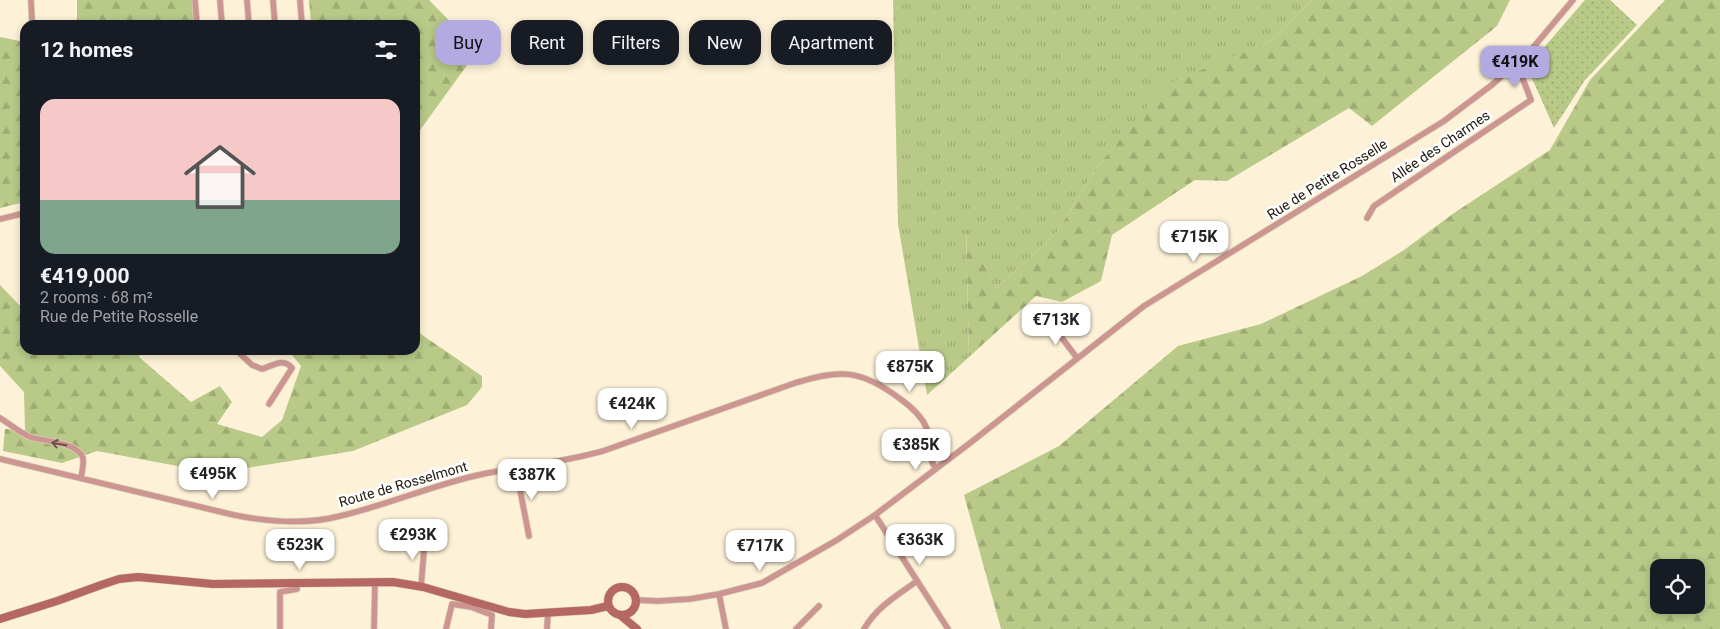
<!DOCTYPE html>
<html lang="en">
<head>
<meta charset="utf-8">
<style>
	body { margin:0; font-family:Roboto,sans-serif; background:#20242c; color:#f1f3f6; height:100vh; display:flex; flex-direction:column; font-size:19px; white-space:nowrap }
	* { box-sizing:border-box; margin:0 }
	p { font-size:16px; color:#9ea1a6 }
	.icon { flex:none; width:28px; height:28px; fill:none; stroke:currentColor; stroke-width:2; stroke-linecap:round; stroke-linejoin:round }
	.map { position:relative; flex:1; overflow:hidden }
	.side { position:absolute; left:20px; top:20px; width:400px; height:335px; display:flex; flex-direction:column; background:#171b24; border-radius:15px; box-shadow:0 2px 8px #0003 }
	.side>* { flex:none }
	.hud { position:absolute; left:435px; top:20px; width:475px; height:45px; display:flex; gap:10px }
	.fabs { position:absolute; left:1650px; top:559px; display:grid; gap:10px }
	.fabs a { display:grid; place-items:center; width:55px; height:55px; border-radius:10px; background:#171b24; box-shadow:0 2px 8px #0003; font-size:25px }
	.price { position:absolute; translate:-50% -42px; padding:0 11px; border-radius:10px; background:#fff; color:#222; font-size:16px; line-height:32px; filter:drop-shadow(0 1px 2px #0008) }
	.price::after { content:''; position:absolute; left:50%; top:30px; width:15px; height:11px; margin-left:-8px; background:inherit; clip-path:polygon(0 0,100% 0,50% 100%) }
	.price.active { background:#b4aae2; color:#111 }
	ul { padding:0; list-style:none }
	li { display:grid; align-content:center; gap:10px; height:265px; padding:0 20px }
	li span { display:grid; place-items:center; height:155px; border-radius:15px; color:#555 }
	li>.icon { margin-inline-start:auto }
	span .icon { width:90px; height:90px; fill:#fffc; stroke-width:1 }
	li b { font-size:21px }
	h2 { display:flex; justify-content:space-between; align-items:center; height:60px; padding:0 20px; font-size:21px }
	.chip { padding:0 18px; border-radius:15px; background:#171b24; box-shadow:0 2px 8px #0003; font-size:18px; line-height:45px }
	.chip.active { background:#b4aae2; color:#111 }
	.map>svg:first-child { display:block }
</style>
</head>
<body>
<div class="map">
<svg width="1720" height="629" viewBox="0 0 1720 629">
	<defs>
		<pattern id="grass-tufts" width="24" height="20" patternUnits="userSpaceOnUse" patternTransform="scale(1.25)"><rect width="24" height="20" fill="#b8c988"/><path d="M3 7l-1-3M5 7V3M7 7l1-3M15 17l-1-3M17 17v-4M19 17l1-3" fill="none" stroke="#9eac74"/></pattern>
		<pattern id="forest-firs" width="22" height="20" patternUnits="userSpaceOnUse" patternTransform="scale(1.25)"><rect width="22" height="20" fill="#b8c988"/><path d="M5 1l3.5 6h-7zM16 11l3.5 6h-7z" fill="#9eac74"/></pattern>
		<pattern id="garden-dots" width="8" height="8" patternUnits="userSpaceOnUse" patternTransform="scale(1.25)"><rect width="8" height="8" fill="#b8c988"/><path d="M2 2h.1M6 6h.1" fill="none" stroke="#9eac74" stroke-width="1.8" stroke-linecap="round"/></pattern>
	</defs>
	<rect width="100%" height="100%" fill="#fdf2d7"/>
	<path fill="url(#grass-tufts)" d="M893,0H1312L1273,40L1165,86L1097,167L1057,232L996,289L966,228L969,357L927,395L898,224Z"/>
	<path fill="url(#forest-firs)" fill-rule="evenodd" d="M77,0H197L201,25H77Z
		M309,0H429L478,50L415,137V25H311Z
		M1312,0H1510L1497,26L1372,126L1349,108L1227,181L1195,180L1112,235L1101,281L1062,302L1036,296L969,357L966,227L996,289L1057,232L1097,167L1165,85L1273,40Z
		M1665,0H1720V629H1001L964,495L1059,446L1178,346L1261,324L1362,276L1404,250L1454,213L1550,150L1590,80ZM1659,568H1696V605H1659Z
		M0,37L25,42V202L0,208Z
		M0,285L24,310H25V350H141L139,357L191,402L220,386L232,402L217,424L262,437L282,420L301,366L288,350H415V330L482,376V387L467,405L353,451L215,473L97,451L62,463L3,451L5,429L25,430L24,392L0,366Z"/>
	<path fill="url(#garden-dots)" d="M1585,0H1610L1637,25L1585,80L1554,128L1527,67Z"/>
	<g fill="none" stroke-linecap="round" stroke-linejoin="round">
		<defs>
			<path id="minor" d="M31,0L32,21
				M195,0L197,25
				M220,0L222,25
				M247,0L249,25
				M273,0L275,25
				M300,0L302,25
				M1367,218L1374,206L1531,100L1519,69L1515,65
				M0,219L25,213
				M1050,322L1077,358
				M236,350L252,365L262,369C273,366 283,357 292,368L269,404
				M0,418C10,424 20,433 30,437C45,442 76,441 83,458C84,464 82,472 81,478
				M0,459L234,515C269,522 306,525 340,516C388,505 435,484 483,474C523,466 564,462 603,451L795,383C840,369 860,369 899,398C909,405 922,416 927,429C933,442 925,454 936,469
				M516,469L529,536
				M875,515L948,629
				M421,587L425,538
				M719,594L726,629
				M636,600L658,601L690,599L719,594L762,583L837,540L875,515L970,443L1144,306L1444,121L1493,84L1531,50L1573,0
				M471,607L492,615L491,629
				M280,629V592L297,589L296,583
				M374,629L375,582
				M446,629L452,604L471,607L472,601
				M547,629L548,613
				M796,629L819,606
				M864,629C877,607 896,596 917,581"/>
			<path id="secondary" d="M608 601a14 14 0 1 1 28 0a14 14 0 1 1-28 0Z
				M620,615L637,629
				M0,619L57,601L101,585L119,579L138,577L213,584L393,582L423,587L509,612L525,614L591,610L608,606"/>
		</defs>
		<use href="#minor" stroke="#d9cfb7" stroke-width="7"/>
		<use href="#secondary" stroke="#d9cfb7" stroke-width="9"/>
		<use href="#minor" stroke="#cc9591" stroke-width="5.5"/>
		<use href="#secondary" stroke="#b46763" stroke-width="8"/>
	</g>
	<defs><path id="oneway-shaft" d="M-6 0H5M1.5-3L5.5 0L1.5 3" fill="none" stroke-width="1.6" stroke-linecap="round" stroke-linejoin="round" transform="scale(1.25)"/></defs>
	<use stroke="#6d5148" href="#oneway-shaft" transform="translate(59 444) rotate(-171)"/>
	<g text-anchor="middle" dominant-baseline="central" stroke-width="5" stroke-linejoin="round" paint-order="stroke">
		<g font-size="14" fill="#1f1a0d" stroke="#fff">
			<text transform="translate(1440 146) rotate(-34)">Allée des Charmes</text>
			<text transform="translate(1327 179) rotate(-32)">Rue de Petite Rosselle</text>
			<text transform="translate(403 484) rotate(-16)">Route de Rosselmont</text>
		</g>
	</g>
</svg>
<div class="fabs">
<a><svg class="icon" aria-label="locate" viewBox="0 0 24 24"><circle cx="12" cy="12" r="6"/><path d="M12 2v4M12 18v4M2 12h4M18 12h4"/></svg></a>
</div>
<b class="price active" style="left:1515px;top:88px">€419K</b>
<b class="price" style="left:1194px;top:263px">€715K</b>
<b class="price" style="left:1056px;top:346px">€713K</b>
<b class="price" style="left:910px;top:393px">€875K</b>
<b class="price" style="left:632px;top:430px">€424K</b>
<b class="price" style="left:916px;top:471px">€385K</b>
<b class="price" style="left:213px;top:500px">€495K</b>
<b class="price" style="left:532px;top:501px">€387K</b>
<b class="price" style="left:413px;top:561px">€293K</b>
<b class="price" style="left:920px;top:566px">€363K</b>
<b class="price" style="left:300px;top:571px">€523K</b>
<b class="price" style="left:760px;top:572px">€717K</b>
<div class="hud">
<a class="chip active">Buy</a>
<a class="chip">Rent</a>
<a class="chip">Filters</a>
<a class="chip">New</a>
<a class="chip">Apartment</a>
</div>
<section class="side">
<h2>12 homes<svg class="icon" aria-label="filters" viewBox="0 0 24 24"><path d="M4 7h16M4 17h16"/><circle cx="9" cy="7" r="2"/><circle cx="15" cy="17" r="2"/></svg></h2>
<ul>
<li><span style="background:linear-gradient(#f6c9c9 65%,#7fa58c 0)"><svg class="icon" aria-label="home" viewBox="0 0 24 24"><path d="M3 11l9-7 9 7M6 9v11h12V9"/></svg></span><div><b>€419,000</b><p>2 rooms · 68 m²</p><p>Rue de Petite Rosselle</p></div></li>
</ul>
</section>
</div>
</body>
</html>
